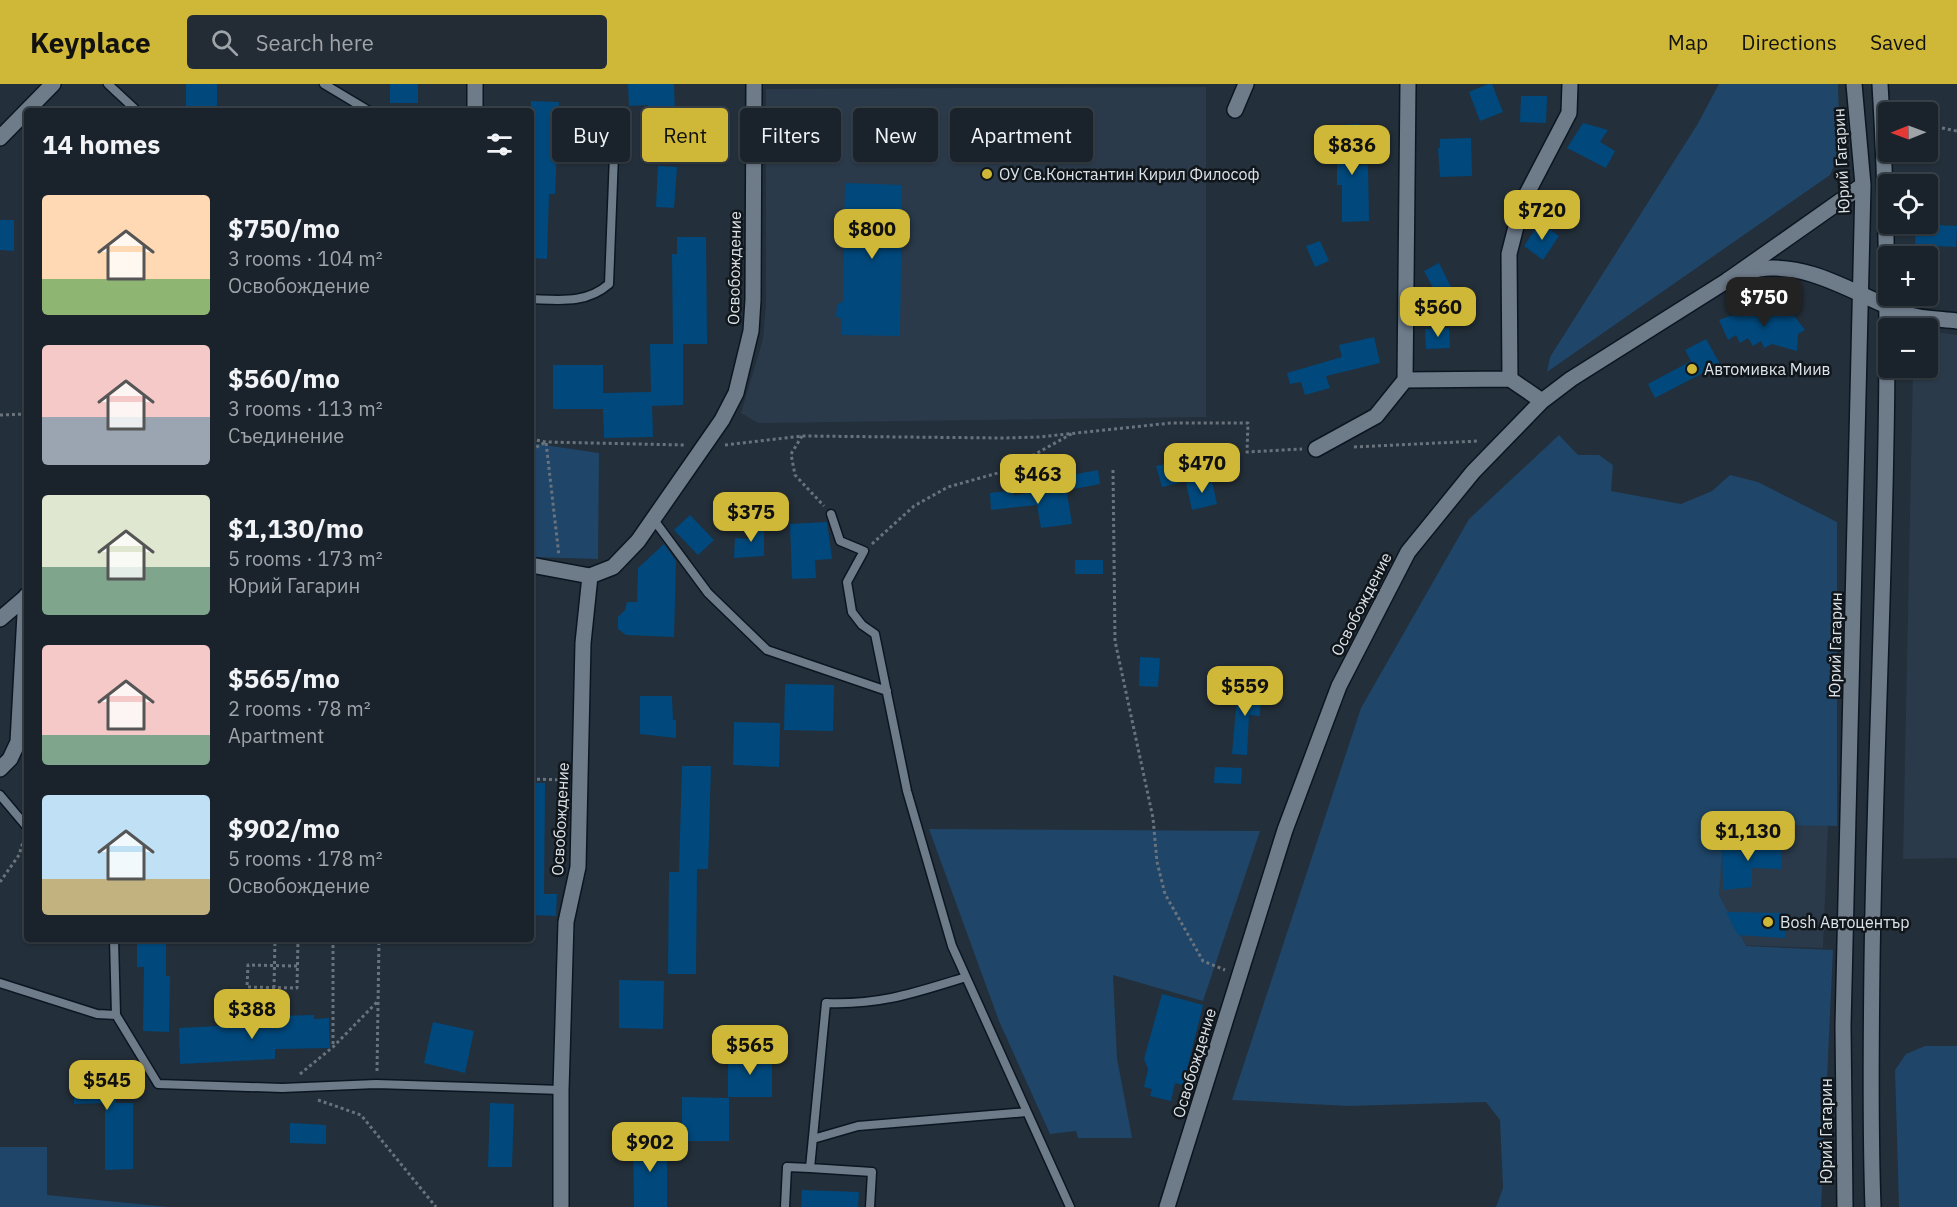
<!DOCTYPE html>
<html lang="en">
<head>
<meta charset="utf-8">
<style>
	body { margin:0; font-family:"IBM Plex Sans",sans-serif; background:#232b34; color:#f1f3f6; height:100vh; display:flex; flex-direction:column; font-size:22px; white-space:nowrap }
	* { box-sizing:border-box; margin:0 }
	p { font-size:20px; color:#9fa4a9 }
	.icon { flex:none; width:33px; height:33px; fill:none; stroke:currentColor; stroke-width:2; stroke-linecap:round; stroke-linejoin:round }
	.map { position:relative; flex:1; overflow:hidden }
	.details { position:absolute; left:24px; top:24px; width:510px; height:834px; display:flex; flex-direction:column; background:#1a232c; border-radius:6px; box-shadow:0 2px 4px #0004,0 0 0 2px #384048 }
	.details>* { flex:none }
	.hud { position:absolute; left:552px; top:24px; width:570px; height:54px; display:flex; gap:12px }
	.needle { width:39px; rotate:269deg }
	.buttons { position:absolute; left:1878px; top:18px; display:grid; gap:12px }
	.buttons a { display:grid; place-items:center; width:60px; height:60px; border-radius:6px; background:#1a232c; box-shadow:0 2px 4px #0004,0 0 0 2px #384048; font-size:30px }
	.price { position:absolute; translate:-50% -51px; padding:0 14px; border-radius:12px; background:#cfb837; color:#111; font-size:20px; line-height:39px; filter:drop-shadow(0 2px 3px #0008) }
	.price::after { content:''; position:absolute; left:50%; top:36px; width:18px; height:14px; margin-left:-9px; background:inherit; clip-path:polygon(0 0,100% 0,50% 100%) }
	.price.current { background:#222; color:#fff }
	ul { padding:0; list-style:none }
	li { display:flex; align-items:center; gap:18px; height:150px; padding:0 18px }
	li span { display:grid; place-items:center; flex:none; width:168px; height:120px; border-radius:6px; color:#555 }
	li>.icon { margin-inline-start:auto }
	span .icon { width:72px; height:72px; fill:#fffc; stroke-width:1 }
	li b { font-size:26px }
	h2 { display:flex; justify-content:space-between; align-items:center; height:72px; padding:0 18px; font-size:26px }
	.pill { padding:0 21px; border-radius:6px; background:#1a232c; box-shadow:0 2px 4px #0004,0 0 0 2px #384048; font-size:21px; line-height:54px }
	.pill.current { background:#cfb837; color:#111 }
	header { display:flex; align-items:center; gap:36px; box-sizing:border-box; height:84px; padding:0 30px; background:#cfb837; color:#111 }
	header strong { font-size:28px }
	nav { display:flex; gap:33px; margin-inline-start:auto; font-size:21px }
	.search { width:420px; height:54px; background:#232b34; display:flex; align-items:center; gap:15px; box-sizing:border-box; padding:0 21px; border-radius:6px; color:#9fa4a9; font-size:22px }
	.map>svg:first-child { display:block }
</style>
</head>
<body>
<header>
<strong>Keyplace</strong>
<div class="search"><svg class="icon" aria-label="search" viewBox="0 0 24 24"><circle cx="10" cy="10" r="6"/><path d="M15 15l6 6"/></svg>Search here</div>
<nav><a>Map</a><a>Directions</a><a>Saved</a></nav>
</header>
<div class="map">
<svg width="1957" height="1123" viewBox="0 0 1957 1123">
	<rect width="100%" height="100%" fill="#232f3a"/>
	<path fill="#2a3a4a" d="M1206,3V333L758,339L741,329L763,255L766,220V5Z
		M1928,247L1957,251V774L1903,775L1913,284H1928Z
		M1714,739L1828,741L1823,864L1736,861L1710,809Z"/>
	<path fill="#1f4568" d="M1719,0H1838L1840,69L1830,91L1547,288L1550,273L1697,41Z
		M1559,351L1578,371H1599L1613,381L1611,407L1681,420L1712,407L1730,391L1758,398L1837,438V742L1724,740L1719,811L1746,862L1833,866L1821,1123H1496L1503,1104L1500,1036L1486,1018L1349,1022L1232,1016L1361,624L1469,435Z
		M531,359L599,369L598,475L531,473Z
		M929,745L1260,747L1203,917L1113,891L1117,974L1132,1054H1078L1076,1047L1050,1050L999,937Z
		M1925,962H1957V1123H1899L1895,986L1906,970Z
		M0,1063H47V1111L169,1123H0Z"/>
	<path fill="#01497d" d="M186,0H217V27H186Z
		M390,0H418V19H390Z
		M628,0H674L675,30L648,31V21L629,22Z
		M1488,0H1492L1503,28L1480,37L1469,8Z
		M1521,12H1547L1546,39L1520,38Z
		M531,17L559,18L555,110H549L547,175L531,174Z
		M1583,39L1608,46L1600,58L1615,67L1606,84L1567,64Z
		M1359,40L1360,81H1368L1369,137L1342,138V101H1337V51H1342V41Z
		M1471,54L1472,92L1440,93L1438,64H1440V55Z
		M658,82L677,83L674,124L656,123Z
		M845,99L902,101L900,252L842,251V234L836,233L837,221L843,217Z
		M0,136H14V167L0,166Z
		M1540,138L1559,152L1543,176L1524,162Z
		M1916,140L1957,142L1956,163L1915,161Z
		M677,153H706L707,260H673L672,170H677Z
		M1320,157L1329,177L1315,183L1306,162Z
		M1439,179L1452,205L1438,213L1424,187Z
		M1753,224L1755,229L1781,227L1792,229L1805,246L1798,250L1797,267L1772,260L1764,264L1761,257L1753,262L1748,254L1740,259L1736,251L1728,256L1719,236Z
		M1449,244L1450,264L1426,265L1425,245Z
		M1374,253L1380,279L1326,292L1330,304L1305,311L1301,298L1290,300L1287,289L1342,273L1339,261Z
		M1706,255L1720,280L1655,314L1648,300L1691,277L1685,266Z
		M650,260H683V321L652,322L653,353L604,354L603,325H553V281H603V309L651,308Z
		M1182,376L1187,397L1162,403L1156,382Z
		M1098,386L1100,400L1074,405L1071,391Z
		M1211,393L1217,420L1192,426L1186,399Z
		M1066,403L1072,440L1041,444L1037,421L991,426L990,409L1014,406V411Z
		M690,431L714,456L698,471L674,446Z
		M751,438H764V472L734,474L735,454L750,455Z
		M827,438L832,475L815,476L816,494L792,495L790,440Z
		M664,460L676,477L674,553L626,551L618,545V533L625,526L627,518H637L638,484Z
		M1075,476H1103V490H1075Z
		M1140,573L1160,574L1158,603L1139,602Z
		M785,600L834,601L833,647L784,646Z
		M1238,603L1261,605L1260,632L1249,631L1247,671L1232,670Z
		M640,612H672L673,636H676V654L640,650Z
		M734,638L780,639L779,683L733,681Z
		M682,682H711L708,785H697L696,890H668L669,788H679Z
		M1215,683L1242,684L1241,700L1214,699Z
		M531,699H545L544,810H557L556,832L533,831Z
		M1722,757L1782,759L1781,785L1752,784V803L1723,806Z
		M1726,828L1785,829L1786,854L1738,851Z
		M137,855H166V892H170L169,948L143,947L144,883H137Z
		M619,896L664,897L663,945L619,944Z
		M1162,910L1203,921L1183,1001L1175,999L1171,1017L1150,1012L1152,1005L1144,1003L1148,985L1144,975Z
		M314,931V935L329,934L330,964L275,965V975L180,980L179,944L274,939V932Z
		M433,938L474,947L465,989L424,979Z
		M728,970H772V1013H728Z
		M115,979L116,1019H133V1085L105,1086V1019L74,1020L73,980Z
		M682,1013L729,1014V1057H682Z
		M490,1019L514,1020L512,1083H488Z
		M290,1039L326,1041V1060L290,1059Z
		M667,1054V1123H634L633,1055Z
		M802,1106L859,1108L858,1123H801Z"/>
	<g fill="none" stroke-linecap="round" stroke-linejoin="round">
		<defs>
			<path id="lane" d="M108,0L137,27
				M324,0L369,27
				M531,215C560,216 586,220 609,200L615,45
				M831,430L840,457L864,467L847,498L852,528L862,541L875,550L907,707L952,862L1070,1123
				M654,436L708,509L767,566L887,607
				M0,711L27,743
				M114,855L116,931L158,1000L282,1004L376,1000L561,1006
				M0,899L97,930L116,931
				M813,1055L858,1042L1027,1028
				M810,1084L872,1088L870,1123
				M785,1123L787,1083L810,1084L826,919C881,921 914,909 966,893"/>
			<path id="street" d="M1408,0L1405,296L1510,295L1542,317
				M1235,26L1246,0
				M475,27V0
				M0,54L53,0
				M1510,295L1509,170L1522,119L1569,29L1570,0
				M1316,365L1376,332L1405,296
				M531,481L590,492L613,483L638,457L722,336L736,309L751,247L753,216L754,0
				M0,535L27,512
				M0,685L10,675L18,658L26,512
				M561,1123V1006L566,838L578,783L583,559L590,492
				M1167,1123L1285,746L1339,602L1408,468L1473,388L1542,317L1571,295L1728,196C1738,192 1748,187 1759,185C1813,178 1858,213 1907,230C1922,235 1941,235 1957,237"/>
			<path id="secondary" d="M1728,196L1863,101
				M1845,1123L1843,942L1863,101L1854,0
				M1873,1123C1870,1042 1871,961 1872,880C1876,587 1898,293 1880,0"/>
		</defs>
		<use href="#lane" stroke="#0b1621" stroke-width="11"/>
		<use href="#street" stroke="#0b1621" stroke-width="18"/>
		<use href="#secondary" stroke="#0b1621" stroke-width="18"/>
		<path stroke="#69737d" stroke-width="3" stroke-dasharray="3 3" stroke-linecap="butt" d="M1942,44L1957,47
			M0,331L27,330
			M802,352L791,370L795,391L824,422
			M531,355L546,358L685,361
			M725,361L802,352L1003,354L1039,353L1171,339H1248L1247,368L1302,365
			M1354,363L1479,357
			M531,366L546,358L559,472
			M1113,386L1115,557L1153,734L1157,778L1165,810L1203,877L1225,886
			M872,460L914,422L948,403L1005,387L1073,349
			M531,695L565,696
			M0,798L19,771L24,755
			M333,855V961
			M297,882L248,881L247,903L297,904L298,855
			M274,904L275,855
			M377,987L379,855
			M300,990L333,963L378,917
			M318,1016L361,1031L436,1123"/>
		<use href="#lane" stroke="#6e7b89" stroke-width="8"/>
		<use href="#street" stroke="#6e7b89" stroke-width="15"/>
		<use href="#secondary" stroke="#6e7b89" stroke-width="15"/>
	</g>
	<g fill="#cfb837" stroke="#11161b" stroke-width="2">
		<circle cx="987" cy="90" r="6"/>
		<circle cx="1692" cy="285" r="6"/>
		<circle cx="1768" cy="838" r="6"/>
	</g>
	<g text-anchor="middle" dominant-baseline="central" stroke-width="5" stroke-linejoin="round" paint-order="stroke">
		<g font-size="16" fill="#dce4eb" stroke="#11161b">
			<text transform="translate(1841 77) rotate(-93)">Юрий Гагарин</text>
			<text transform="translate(734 184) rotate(-89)">Освобождение</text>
			<text transform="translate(1361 520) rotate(-63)">Освобождение</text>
			<text transform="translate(1835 561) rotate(-89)">Юрий Гагарин</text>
			<text transform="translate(560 735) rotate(-87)">Освобождение</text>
			<text transform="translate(1194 979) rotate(-73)">Освобождение</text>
			<text transform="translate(1826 1047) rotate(-90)">Юрий Гагарин</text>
		</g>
		<g font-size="16" fill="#dce4eb" stroke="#11161b" text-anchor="start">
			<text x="999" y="90">ОУ Св.Константин Кирил Философ</text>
			<text x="1704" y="285">Автомивка Миив</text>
			<text x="1780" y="838">Bosh Автоцентър</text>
		</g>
	</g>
</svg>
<div class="buttons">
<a><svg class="needle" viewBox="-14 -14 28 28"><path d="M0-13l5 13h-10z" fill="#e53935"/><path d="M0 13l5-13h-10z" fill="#9fa4a9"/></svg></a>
<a><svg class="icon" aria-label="locate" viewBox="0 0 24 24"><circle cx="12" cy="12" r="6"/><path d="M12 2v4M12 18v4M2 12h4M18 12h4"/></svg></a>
<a>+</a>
<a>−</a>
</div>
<b class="price" style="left:1352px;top:92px">$836</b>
<b class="price" style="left:1542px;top:157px">$720</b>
<b class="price" style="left:872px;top:176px">$800</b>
<b class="price current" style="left:1764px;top:244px">$750</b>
<b class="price" style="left:1438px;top:254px">$560</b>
<b class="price" style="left:1202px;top:410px">$470</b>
<b class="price" style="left:1038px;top:421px">$463</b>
<b class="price" style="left:751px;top:459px">$375</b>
<b class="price" style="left:1245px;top:633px">$559</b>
<b class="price" style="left:1748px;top:778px">$1,130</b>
<b class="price" style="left:252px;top:956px">$388</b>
<b class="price" style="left:750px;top:992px">$565</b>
<b class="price" style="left:107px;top:1027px">$545</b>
<b class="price" style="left:650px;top:1089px">$902</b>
<div class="hud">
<a class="pill">Buy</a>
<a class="pill current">Rent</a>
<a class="pill">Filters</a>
<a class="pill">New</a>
<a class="pill">Apartment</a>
</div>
<section class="details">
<h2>14 homes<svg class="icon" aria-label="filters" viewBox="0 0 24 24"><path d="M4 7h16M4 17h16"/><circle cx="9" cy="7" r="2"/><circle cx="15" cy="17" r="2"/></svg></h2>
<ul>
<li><span style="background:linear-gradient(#ffd9b3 70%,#8fb573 0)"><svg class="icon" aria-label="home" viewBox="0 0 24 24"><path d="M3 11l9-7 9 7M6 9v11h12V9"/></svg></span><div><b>$750/mo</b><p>3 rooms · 104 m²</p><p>Освобождение</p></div></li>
<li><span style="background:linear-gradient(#f6c9c9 60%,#9aa5b1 0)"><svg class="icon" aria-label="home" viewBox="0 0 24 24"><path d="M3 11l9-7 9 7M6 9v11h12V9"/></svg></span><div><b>$560/mo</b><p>3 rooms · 113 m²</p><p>Съединение</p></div></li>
<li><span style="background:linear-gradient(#dfe7d0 60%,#7fa58c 0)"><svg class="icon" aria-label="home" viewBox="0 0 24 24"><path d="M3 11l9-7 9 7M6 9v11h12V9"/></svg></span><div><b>$1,130/mo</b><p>5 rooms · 173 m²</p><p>Юрий Гагарин</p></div></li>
<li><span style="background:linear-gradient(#f6c9c9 75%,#7fa58c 0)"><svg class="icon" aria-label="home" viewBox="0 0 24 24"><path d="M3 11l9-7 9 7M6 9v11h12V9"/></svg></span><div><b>$565/mo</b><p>2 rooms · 78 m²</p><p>Apartment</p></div></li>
<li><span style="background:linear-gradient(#bfe0f5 70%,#c2b280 0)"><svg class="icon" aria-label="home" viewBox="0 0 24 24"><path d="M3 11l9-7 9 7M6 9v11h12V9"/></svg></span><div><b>$902/mo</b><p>5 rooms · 178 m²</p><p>Освобождение</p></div></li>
</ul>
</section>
</div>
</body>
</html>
